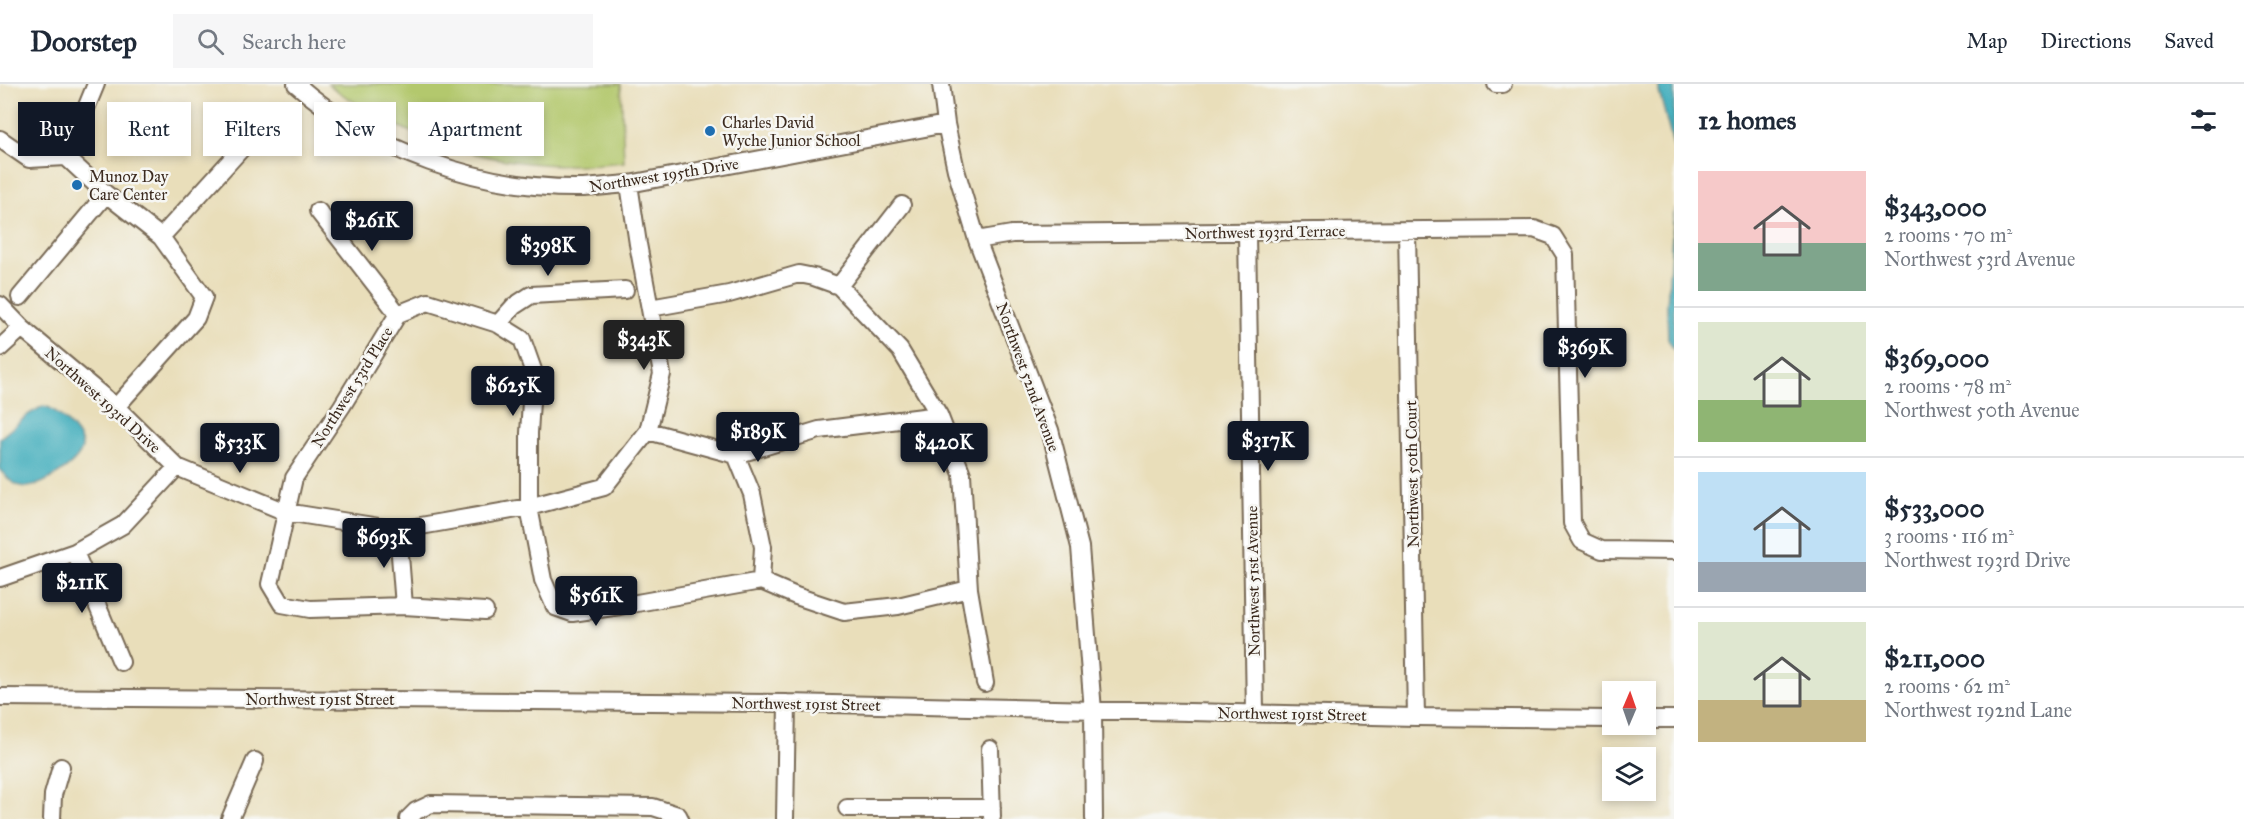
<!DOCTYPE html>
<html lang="en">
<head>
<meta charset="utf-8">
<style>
	body { margin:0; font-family:"IM FELL Great Primer",serif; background:#f6f6f7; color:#1f2937; height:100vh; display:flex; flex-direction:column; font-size:22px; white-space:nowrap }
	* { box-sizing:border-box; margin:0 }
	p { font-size:20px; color:#747a83 }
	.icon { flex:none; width:33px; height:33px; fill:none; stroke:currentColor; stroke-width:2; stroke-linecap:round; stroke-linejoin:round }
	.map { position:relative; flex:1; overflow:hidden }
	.details { display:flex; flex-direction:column; background:#fff; width:570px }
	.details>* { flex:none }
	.guide { position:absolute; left:18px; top:18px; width:570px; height:54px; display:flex; gap:12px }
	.needle { width:39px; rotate:2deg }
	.tools { position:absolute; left:1602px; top:597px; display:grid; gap:12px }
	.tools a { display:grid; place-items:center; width:54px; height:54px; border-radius:0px; background:#fff; box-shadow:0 3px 9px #0003; font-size:30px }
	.price { position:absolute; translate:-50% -51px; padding:0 14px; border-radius:6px; background:#111827; color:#fff; font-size:20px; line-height:39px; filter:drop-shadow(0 2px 3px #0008) }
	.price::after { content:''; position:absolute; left:50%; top:36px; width:18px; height:14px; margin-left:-9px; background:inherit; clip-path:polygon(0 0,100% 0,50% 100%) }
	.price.selected { background:#222; color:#fff }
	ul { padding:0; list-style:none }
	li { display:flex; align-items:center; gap:18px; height:150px; padding:0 24px }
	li+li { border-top:2px solid #e0e1e3 }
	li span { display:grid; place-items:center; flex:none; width:168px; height:120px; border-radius:0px; color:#555 }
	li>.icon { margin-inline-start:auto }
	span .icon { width:72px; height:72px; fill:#fffc; stroke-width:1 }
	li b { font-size:26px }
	h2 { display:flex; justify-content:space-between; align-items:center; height:72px; padding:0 24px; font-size:26px }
	.pill { padding:0 21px; border-radius:0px; background:#fff; box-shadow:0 3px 9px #0003; font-size:21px; line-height:54px }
	.pill.selected { background:#111827; color:#fff }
	header { display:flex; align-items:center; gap:36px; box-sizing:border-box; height:84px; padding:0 30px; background:#fff; border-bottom:2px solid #e0e1e3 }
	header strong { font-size:28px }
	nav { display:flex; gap:33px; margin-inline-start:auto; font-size:21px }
	.search { width:420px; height:54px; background:#f6f6f7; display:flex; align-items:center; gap:15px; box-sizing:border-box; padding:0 21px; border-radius:0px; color:#747a83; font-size:22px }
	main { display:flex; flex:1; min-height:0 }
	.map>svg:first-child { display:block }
</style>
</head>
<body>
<header>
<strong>Doorstep</strong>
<div class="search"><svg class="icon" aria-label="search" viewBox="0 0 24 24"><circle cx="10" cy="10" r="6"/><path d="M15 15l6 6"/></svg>Search here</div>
<nav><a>Map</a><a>Directions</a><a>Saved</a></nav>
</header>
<main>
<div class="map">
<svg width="1674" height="735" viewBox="0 0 1674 735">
	<rect width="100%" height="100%" fill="#f6f6f2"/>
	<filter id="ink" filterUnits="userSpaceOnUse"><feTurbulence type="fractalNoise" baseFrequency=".0167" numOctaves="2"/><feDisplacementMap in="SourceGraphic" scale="12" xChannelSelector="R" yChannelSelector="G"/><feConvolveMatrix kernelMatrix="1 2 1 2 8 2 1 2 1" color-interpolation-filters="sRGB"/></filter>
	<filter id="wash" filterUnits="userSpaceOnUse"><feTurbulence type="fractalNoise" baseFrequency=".008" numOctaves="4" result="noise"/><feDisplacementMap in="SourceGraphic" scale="24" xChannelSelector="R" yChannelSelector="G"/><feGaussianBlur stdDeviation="1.35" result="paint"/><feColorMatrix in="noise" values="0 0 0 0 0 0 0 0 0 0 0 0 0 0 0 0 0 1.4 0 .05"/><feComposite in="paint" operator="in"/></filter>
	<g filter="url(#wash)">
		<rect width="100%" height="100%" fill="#e9deba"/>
		<path fill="#b3c86d" stroke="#777946" stroke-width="1.5" d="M328,0H621L624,78C539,88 454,74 379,32C361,22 344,13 328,0Z"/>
		<path fill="#3dacbb" stroke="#3c6b6c" stroke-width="1.5" d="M1659,0H1674V65L1659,7Z
			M1674,124V267L1668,255L1667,222Z
			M43,322C53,323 59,331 66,337C72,343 80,351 82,360C84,377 42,403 27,403C15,403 7,394 0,386V354L29,330Z"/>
	</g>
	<g filter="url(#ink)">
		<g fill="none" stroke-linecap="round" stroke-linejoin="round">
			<defs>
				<path id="minor" d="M296,0C372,67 481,106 583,104C598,103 614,101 629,100L946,40
					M941,0L946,40L956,86L977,156L1050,346L1080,463L1093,627L1094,735
					M1496,0H1503
					M0,55L29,75L66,73
					M66,73L106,110L161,153L204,213L196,234L116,323
					M66,73L96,0
					M318,127L398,230
					M1407,147L1416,633
					M1247,149L1255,628
					M161,153L263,41
					M977,156L1012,150L1534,145L1553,152L1565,171L1572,439L1582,457L1602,466L1674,467
					M839,202L902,121
					M20,213L106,110
					M0,221L22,244L116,323L177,383L286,428L398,446L529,423L604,403L648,347L662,290L638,160L629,100
					M650,224L729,210L799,190L814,193L839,202L900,266L939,331L962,390L969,505L985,599
					M498,240L514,222L531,211L625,206
					M0,264L22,244
					M648,347L736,371L752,410L763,463L761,497
					M736,371L819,346L939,331
					M398,446L404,522
					M75,468L121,578
					M0,494L75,468L123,441L177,383
					M761,497L796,512L844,528L898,522L969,505
					M485,527L404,522L310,525L282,520L270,500L294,394L342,322L398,230L428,218L498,240L522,255L533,286L529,349V423L543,496L555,523L572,529L620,522L761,497
					M0,613L787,619L1416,633L1612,635
					M1646,635H1674
					M990,665L992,733
					M847,724H992
					M52,735L53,711L61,683
					M230,735L255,677
					M408,735L416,727L431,720L653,723L678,731L680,735
					M785,735L787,619"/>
			</defs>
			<use href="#minor" stroke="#786955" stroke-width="20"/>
			<use href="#minor" stroke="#fff" stroke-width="16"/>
		</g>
	</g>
	<g fill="#1f6fb2" stroke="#f6f6f2" stroke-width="2">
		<circle cx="710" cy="47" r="6"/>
		<circle cx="77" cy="101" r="6"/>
	</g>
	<g text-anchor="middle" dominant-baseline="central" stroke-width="5" stroke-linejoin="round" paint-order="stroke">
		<g font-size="16" fill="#3b2a1e" stroke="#f6f6f2" text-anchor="start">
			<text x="722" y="38">Charles David<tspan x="722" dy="18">Wyche Junior School</tspan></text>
			<text x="89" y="92">Munoz Day<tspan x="89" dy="18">Care Center</tspan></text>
		</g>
		<g font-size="16" fill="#3b2a1e" stroke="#f6f6f2">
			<text transform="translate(664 91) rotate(-9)">Northwest 195th Drive</text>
			<text transform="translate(1265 148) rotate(-1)">Northwest 193rd Terrace</text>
			<text transform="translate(1028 293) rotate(70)">Northwest 52nd Avenue</text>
			<text transform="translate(352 303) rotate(-58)">Northwest 53rd Place</text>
			<text transform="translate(103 316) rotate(42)">Northwest 193rd Drive</text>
			<text transform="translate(1412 390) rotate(-91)">Northwest 50th Court</text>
			<text transform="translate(1253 497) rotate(-91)">Northwest 51st Avenue</text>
			<text x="320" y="615">Northwest 191st Street</text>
			<text transform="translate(806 620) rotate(1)">Northwest 191st Street</text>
			<text transform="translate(1292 630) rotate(1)">Northwest 191st Street</text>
		</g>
	</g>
</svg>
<div class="tools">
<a><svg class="needle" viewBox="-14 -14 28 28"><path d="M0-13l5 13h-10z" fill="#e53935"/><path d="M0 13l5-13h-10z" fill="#747a83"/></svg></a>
<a><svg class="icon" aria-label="layers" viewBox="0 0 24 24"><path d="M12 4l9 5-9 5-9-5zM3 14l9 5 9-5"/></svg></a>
</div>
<b class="price" style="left:372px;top:168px">$261K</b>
<b class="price" style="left:548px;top:193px">$398K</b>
<b class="price selected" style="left:644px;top:287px">$343K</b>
<b class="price" style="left:1585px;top:295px">$369K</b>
<b class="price" style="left:513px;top:333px">$625K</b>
<b class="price" style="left:758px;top:379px">$189K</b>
<b class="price" style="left:1268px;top:388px">$317K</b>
<b class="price" style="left:240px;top:390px">$533K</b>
<b class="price" style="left:944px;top:390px">$420K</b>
<b class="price" style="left:384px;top:485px">$693K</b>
<b class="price" style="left:82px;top:530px">$211K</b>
<b class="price" style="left:596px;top:543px">$561K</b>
<div class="guide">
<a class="pill selected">Buy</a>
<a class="pill">Rent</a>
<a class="pill">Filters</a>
<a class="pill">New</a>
<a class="pill">Apartment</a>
</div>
</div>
<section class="details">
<h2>12 homes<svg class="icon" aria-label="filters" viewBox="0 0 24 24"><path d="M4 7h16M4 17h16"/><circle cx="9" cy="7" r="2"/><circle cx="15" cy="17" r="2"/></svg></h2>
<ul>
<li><span style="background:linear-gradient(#f6c9c9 60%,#7fa58c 0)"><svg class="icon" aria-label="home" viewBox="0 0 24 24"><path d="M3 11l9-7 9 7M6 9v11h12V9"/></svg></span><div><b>$343,000</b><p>2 rooms · 70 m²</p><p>Northwest 53rd Avenue</p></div></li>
<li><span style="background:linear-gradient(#dfe7d0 65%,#8fb573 0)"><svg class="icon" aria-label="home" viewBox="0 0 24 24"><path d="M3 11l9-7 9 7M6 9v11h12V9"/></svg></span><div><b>$369,000</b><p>2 rooms · 78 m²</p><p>Northwest 50th Avenue</p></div></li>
<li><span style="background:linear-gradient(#bfe0f5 75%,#9aa5b1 0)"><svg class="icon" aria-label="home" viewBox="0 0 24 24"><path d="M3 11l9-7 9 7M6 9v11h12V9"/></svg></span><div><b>$533,000</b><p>3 rooms · 116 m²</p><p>Northwest 193rd Drive</p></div></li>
<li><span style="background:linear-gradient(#dfe7d0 65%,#c2b280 0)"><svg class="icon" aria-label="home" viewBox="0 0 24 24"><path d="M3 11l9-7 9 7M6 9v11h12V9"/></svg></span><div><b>$211,000</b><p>2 rooms · 62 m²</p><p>Northwest 192nd Lane</p></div></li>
</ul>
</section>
</main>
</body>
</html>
